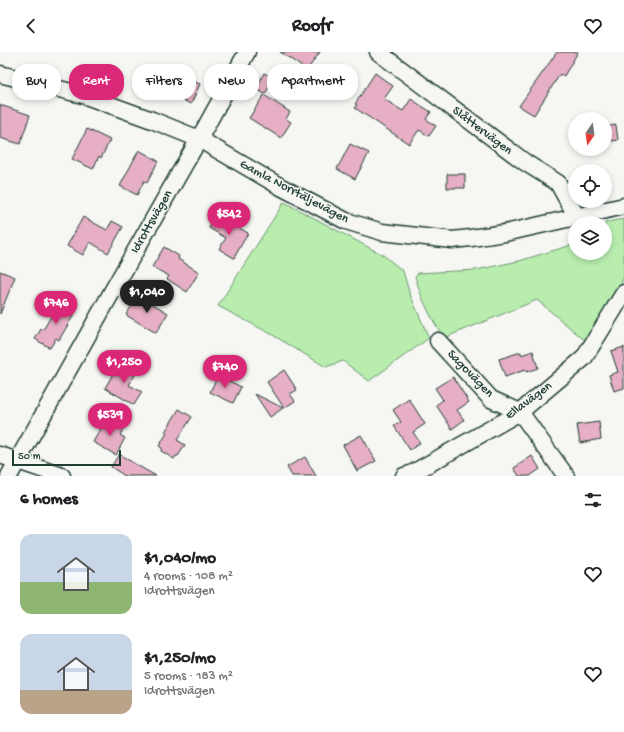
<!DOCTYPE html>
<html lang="en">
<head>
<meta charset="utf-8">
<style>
	body { margin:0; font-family:"Gochi Hand",sans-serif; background:#f2f2f2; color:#202124; height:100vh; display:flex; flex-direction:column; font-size:15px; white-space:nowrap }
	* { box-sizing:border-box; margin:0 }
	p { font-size:13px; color:#757577 }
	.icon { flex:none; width:22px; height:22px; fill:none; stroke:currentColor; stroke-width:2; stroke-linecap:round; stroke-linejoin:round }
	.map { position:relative; height:424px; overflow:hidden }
	.details { display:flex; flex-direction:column; background:#fff; flex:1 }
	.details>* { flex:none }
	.hud { position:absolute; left:12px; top:12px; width:400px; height:36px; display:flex; gap:8px }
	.needle { width:26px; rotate:193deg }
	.fabs { position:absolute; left:568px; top:60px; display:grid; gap:8px }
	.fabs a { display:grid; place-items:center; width:44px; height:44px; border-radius:50%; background:#fff; box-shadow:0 2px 6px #0003; font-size:20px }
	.scale { position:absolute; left:12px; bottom:10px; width:109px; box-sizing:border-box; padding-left:4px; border:2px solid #1f3d34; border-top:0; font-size:11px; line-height:14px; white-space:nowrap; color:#1f3d34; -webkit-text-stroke:3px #f6f6f2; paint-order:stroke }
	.price { position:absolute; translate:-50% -34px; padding:0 9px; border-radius:14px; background:#db2777; color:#fff; font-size:13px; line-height:26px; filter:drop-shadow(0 1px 2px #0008) }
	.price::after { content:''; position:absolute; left:50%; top:24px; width:12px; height:9px; margin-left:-6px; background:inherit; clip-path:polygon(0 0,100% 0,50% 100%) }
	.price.on { background:#222; color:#fff }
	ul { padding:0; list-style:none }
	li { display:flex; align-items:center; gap:12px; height:100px; padding:0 20px }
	li span { display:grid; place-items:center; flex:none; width:112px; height:80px; border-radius:12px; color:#555 }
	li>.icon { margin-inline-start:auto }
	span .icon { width:48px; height:48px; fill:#fffc; stroke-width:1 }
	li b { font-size:17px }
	h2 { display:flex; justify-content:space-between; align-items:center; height:48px; padding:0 20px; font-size:17px }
	.pill { padding:0 14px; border-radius:16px; background:#fff; box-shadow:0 2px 6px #0003; font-size:14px; line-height:36px }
	.pill.on { background:#db2777; color:#fff }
	header { display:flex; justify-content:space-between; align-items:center; height:52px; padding:0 20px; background:#fff; font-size:18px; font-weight:700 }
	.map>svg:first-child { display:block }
</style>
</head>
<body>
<header><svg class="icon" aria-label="back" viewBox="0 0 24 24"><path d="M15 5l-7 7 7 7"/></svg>Roofr<svg class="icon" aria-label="heart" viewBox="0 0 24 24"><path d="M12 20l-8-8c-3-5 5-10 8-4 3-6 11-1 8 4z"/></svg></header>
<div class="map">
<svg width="624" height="424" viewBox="0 0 624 424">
	<rect width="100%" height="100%" fill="#f6f6f2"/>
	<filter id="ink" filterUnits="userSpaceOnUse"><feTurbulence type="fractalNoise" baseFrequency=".025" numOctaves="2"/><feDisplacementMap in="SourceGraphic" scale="8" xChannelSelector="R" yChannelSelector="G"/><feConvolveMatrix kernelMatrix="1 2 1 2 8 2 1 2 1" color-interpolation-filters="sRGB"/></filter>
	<g filter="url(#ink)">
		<path fill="#b8edae" stroke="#6c9571" d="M284,150L383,203L403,219L409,240L429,286L369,329L343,309L326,315L271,282L218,254Z
			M624,167V223L619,239L588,291L537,248L444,286C431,266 421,247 415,224L418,221L476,218L519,209L575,192V201H605V171L612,169Z"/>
		<path fill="#e6afc5" stroke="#1f3d34" d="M280,0H320L307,18Z
			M557,0H578L564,24L560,22L534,63L519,54Z
			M167,18L200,32L191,52L158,37Z
			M264,21L274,26L265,42L256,37Z
			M375,21L393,34L384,47L403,59L411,47L431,60L426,67L436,74L429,84L419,78L409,92L355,56L357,53L355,52Z
			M264,43L290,60L286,67L291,70L281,86L249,66Z
			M0,53L30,63L20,92L0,86Z
			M616,73L618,88L605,90V75Z
			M87,77L110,88L101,106L99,104L93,117L72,107Z
			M350,92L369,101L355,127L337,117Z
			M139,98L158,109L147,131L144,129L137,143L120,134Z
			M447,122H465V136H447Z
			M216,163L248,181L234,206L219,197L226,186L209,176Z
			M83,165L107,178L112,169L123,175L108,201L90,190L83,203L67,194Z
			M164,195L179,204L178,207L199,220L187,240L167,227L169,224L152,215Z
			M0,219L15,225L0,262Z
			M138,243L168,261L156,281L126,263Z
			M60,249L76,259L59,288L56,286L50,296L35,287L41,277L43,278Z
			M624,295V336L614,339L609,323L618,320L611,299Z
			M533,299L538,316L526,320L525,318L505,325L499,307L521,300V303Z
			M119,311L136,321L129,333L142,340L134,353L105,336Z
			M284,318L297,338L290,342L295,349L284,356L267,330Z
			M218,323L241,335L233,351L210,340Z
			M453,325L469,350L457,358L464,368L452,377L436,353L443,348L435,336Z
			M255,342L283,356L270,365Z
			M409,347L425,372L413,380L420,391L410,398L394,374L401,370L393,358Z
			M179,357L192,365L177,388L185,393L178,404H176L174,407L161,399L162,396L159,394L167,381L165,380Z
			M107,366L124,376L120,383L125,386L116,403L93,390Z
			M599,370L601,387L580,391L577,373Z
			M361,383L376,409L357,419L343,393Z
			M119,402L135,412L156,424H125L111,415Z
			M532,404L540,417L530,424H519L514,416Z
			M305,405L316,424H292L287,415Z"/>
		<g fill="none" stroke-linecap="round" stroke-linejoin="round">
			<defs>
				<path id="minor" d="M378,0L526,111L558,131L577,165
					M0,22L83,43L152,68L199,87L281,135L346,169L382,180L452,188L471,186L505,181L624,154
					M438,289L491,347L520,360L566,424
					M0,403L62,424
					M9,424L113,238L199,87L247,0
					M404,424L411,422L520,360L584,306L624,241"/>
			</defs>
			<use href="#minor" stroke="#1f3d34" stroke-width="19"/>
			<use href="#minor" stroke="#f6f6f2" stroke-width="16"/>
		</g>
	</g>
	<g text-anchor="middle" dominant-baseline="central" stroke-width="3" stroke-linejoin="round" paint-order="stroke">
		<g font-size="13" fill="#1f3d34" stroke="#f6f6f2">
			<text transform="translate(482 79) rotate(37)">Slåttervägen</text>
			<text transform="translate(294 140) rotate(28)">Gamla Norrtäljevägen</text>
			<text transform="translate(152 170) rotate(-60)">Idrottsvägen</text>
			<text transform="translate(470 322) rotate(46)">Sagovägen</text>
			<text transform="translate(529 349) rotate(-37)">Ellavägen</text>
		</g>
	</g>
</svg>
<div class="fabs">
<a><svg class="needle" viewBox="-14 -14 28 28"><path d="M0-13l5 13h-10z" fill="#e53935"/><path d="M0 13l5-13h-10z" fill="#757577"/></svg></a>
<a><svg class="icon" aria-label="locate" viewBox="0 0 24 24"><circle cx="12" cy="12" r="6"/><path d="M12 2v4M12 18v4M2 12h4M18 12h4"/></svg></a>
<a><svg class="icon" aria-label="layers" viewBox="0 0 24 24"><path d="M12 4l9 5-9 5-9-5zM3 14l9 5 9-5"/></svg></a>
</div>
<div class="scale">50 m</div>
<b class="price" style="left:229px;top:184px">$542</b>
<b class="price on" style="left:147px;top:262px">$1,040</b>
<b class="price" style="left:56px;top:273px">$746</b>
<b class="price" style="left:124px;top:332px">$1,250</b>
<b class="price" style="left:225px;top:337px">$740</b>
<b class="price" style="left:110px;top:385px">$539</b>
<div class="hud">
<a class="pill">Buy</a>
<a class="pill on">Rent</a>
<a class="pill">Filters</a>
<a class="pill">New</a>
<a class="pill">Apartment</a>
</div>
</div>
<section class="details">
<h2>6 homes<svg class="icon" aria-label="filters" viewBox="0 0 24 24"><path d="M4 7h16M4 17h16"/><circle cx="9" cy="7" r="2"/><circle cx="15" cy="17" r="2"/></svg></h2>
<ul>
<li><span style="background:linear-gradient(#c9d6e8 60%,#8fb573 0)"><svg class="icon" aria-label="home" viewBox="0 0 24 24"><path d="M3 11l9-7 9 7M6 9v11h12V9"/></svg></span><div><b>$1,040/mo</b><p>4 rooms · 108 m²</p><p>Idrottsvägen</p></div><svg class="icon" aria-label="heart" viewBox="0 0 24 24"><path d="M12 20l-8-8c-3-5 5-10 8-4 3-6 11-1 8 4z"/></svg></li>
<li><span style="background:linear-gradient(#c9d6e8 70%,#b9a48a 0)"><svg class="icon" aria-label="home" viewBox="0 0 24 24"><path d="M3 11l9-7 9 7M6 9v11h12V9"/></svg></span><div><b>$1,250/mo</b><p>5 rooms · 183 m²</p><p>Idrottsvägen</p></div><svg class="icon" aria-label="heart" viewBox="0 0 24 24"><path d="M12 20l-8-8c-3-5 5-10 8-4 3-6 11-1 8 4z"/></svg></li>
</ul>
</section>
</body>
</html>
